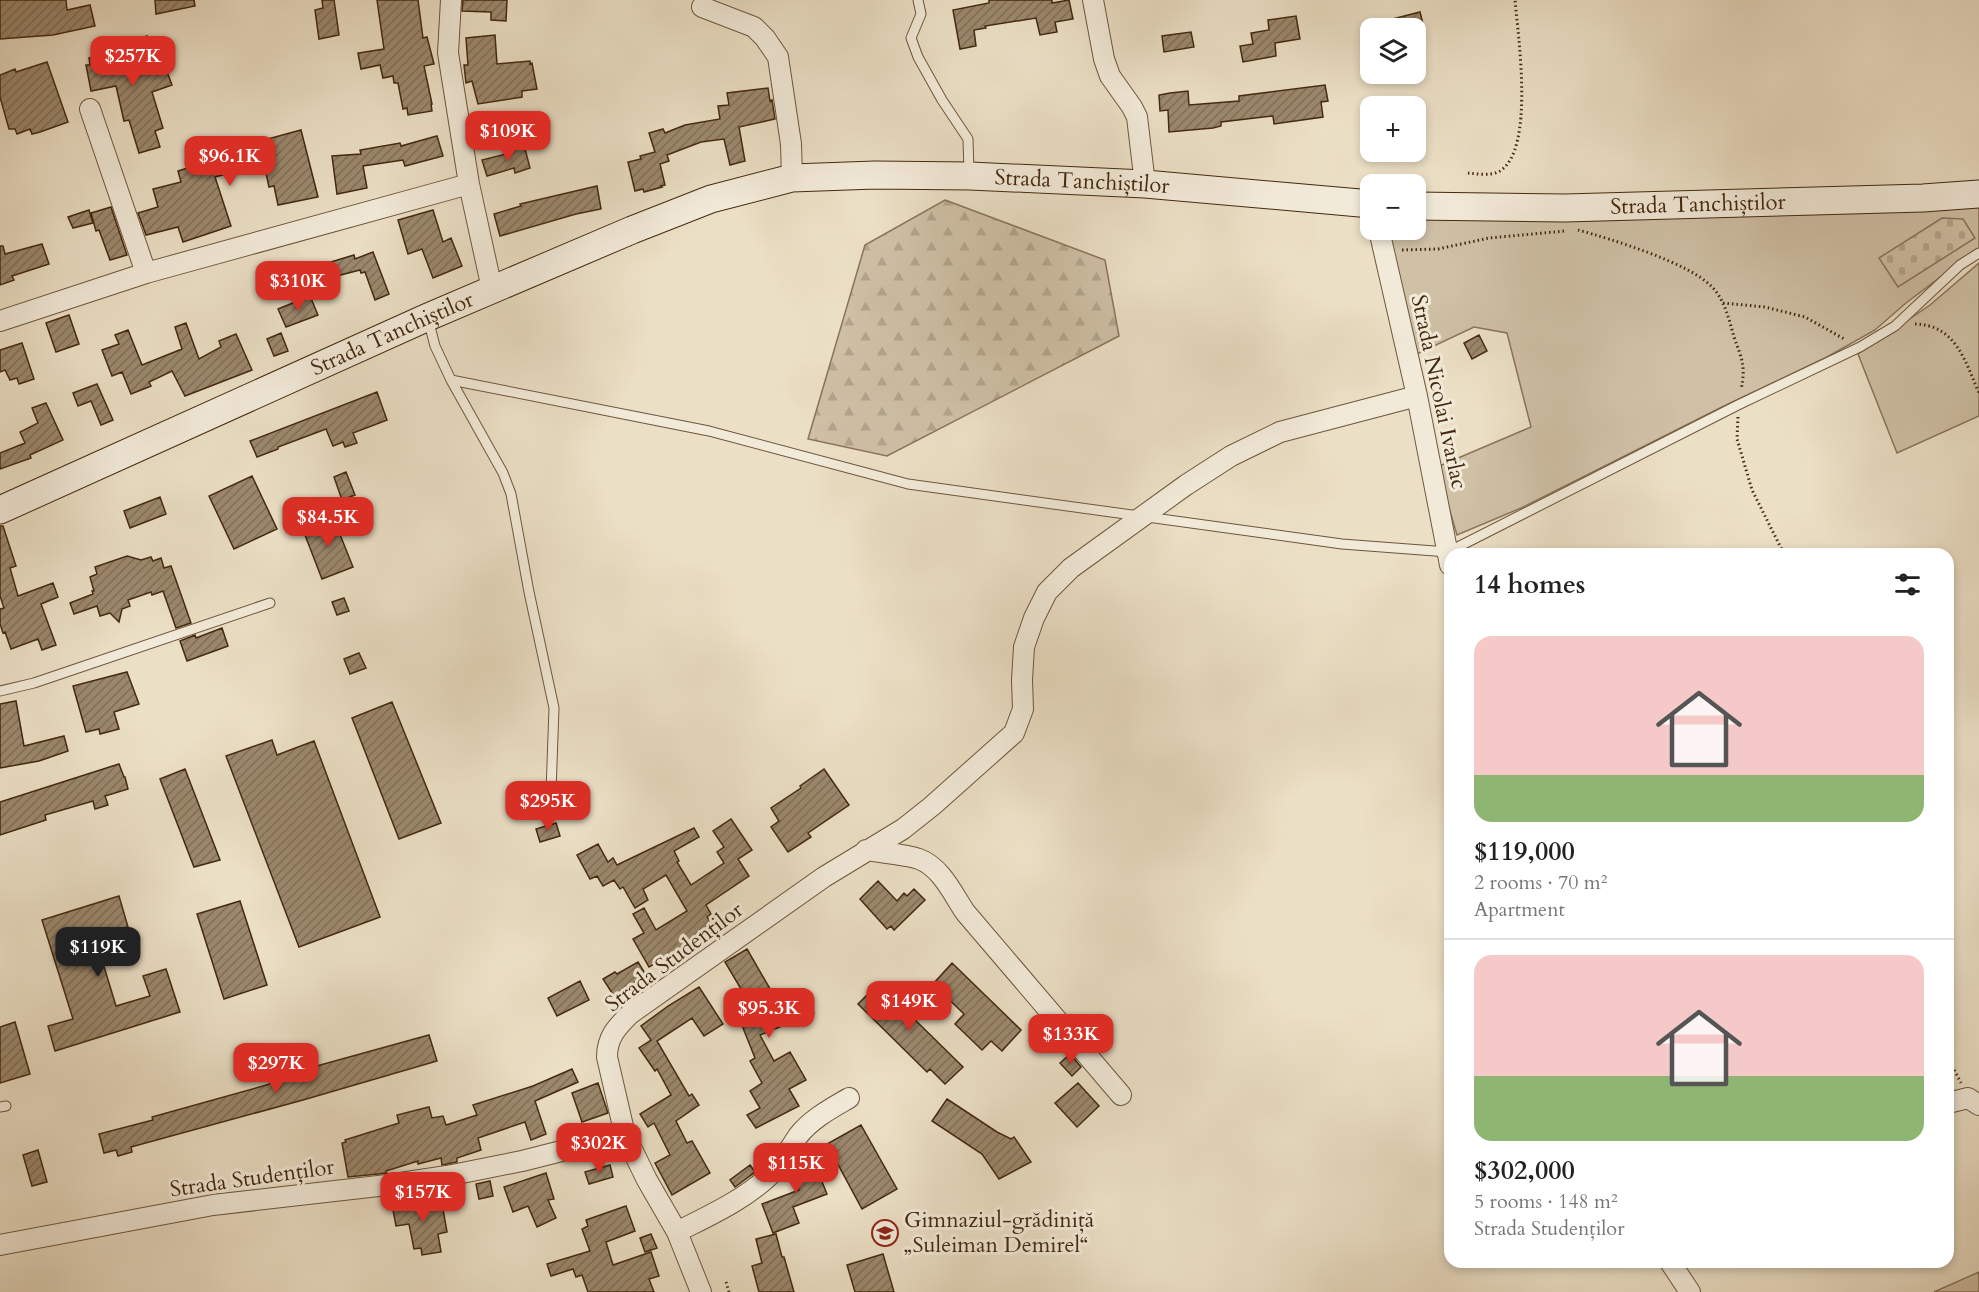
<!DOCTYPE html>
<html lang="en">
<head>
<meta charset="utf-8">
<style>
	body { margin:0; font-family:Cardo,serif; background:#f2f2f2; color:#222; height:100vh; display:flex; flex-direction:column; font-size:22px; white-space:nowrap }
	* { box-sizing:border-box; margin:0 }
	p { font-size:20px; color:#767676 }
	.icon { flex:none; width:33px; height:33px; fill:none; stroke:currentColor; stroke-width:2; stroke-linecap:round; stroke-linejoin:round }
	.map { position:relative; flex:1; overflow:hidden }
	.sheet { position:absolute; left:1444px; top:548px; width:510px; height:720px; display:flex; flex-direction:column; background:#fff; border-radius:18px; box-shadow:0 3px 9px #0003 }
	.sheet>* { flex:none }
	.fabs { position:absolute; left:1360px; top:18px; display:grid; gap:12px }
	.fabs a { display:grid; place-items:center; width:66px; height:66px; border-radius:12px; background:#fff; box-shadow:0 3px 9px #0003; font-size:30px }
	.price { position:absolute; translate:-50% -51px; padding:0 14px; border-radius:12px; background:#d93025; color:#fff; font-size:20px; line-height:39px; filter:drop-shadow(0 2px 3px #0008) }
	.price::after { content:''; position:absolute; left:50%; top:36px; width:18px; height:14px; margin-left:-9px; background:inherit; clip-path:polygon(0 0,100% 0,50% 100%) }
	.price.active { background:#222; color:#fff }
	ul { padding:0; list-style:none }
	li { display:grid; align-content:center; gap:12px; height:318px; padding:0 30px }
	li+li { border-top:2px solid #e0e0e0 }
	li span { display:grid; place-items:center; height:186px; border-radius:18px; color:#555 }
	li>.icon { margin-inline-start:auto }
	span .icon { width:108px; height:108px; fill:#fffc; stroke-width:1 }
	li b { font-size:26px }
	h2 { display:flex; justify-content:space-between; align-items:center; height:72px; padding:0 30px; font-size:26px }
	.map>svg:first-child { display:block }
</style>
</head>
<body>
<div class="map">
<svg width="1979" height="1292" viewBox="0 0 1979 1292">
	<defs>
		<pattern id="forest-firs" width="22" height="20" patternUnits="userSpaceOnUse" patternTransform="scale(1.5)"><rect width="22" height="20" fill="#cfc0a6"/><path d="M5 1l3.5 6h-7zM16 11l3.5 6h-7z" fill="#b3a58e"/></pattern>
		<pattern id="cemetery-stones" width="16" height="16" patternUnits="userSpaceOnUse" patternTransform="scale(1.5)"><rect width="16" height="16" fill="#cfc0a6"/><path d="M2 7V4a2 2 0 0 1 4 0v3zM10 15v-3a2 2 0 0 1 4 0v3z" fill="#b3a58e"/></pattern>
		<pattern id="building-hatch" width="6" height="6" patternUnits="userSpaceOnUse" patternTransform="scale(1.5)"><rect width="6" height="6" fill="#9b886d"/><path d="M-1 1l2-2M0 6l6-6M5 7l2-2" fill="none" stroke="#806f58"/></pattern>
	</defs>
	<rect width="100%" height="100%" fill="#ebdfc5"/>
	<filter id="stains"><feTurbulence type="fractalNoise" baseFrequency=".00333" numOctaves="4"/><feColorMatrix values="0 0 0 0 .2 0 0 0 0 .09 0 0 0 0 .02 0 0 0 .5 -.17"/></filter>
	<radialGradient id="worn" r=".72"><stop offset=".6" stop-color="#630" stop-opacity="0"/><stop offset="1" stop-color="#630" stop-opacity=".3"/></radialGradient>
	<path fill="#cfc0a6" stroke="#8a745a" stroke-width="1.5" d="M1979,205V248L1906,303L1875,330L1827,357L1722,407L1521,508L1457,535L1437,467L1531,427L1507,333L1474,327L1417,354L1385,230H1416V219Z
		M1979,263V416L1897,453L1858,354L1930,305Z
		M1979,1272V1292H1934Z"/>
	<path fill="url(#forest-firs)" stroke="#8a745a" stroke-width="1.5" d="M945,200L1105,260L1119,336L887,456L808,439L865,245Z"/>
	<path fill="url(#cemetery-stones)" stroke="#8a745a" stroke-width="1.5" d="M1942,218L1963,219L1975,238L1898,287L1879,258Z"/>
	<path fill="url(#building-hatch)" stroke="#44290e" stroke-width="1.5" d="M0,0H66L67,10L90,5L95,26L53,35L0,39Z
		M155,0H194L195,6L156,14Z
		M322,0H334L339,35L319,39L315,10L323,8Z
		M377,0H418L423,38L427,37L434,64L424,66L432,104H431L432,111L408,115L407,108L403,109L398,83H394L393,76L383,78L380,65L361,69L358,53L384,49Z
		M463,0H507L506,21L491,20V12L462,11Z
		M989,0H1052V3L1069,0L1073,19L1055,22L1057,32L1040,35L1036,18L985,26L986,28L974,30L976,46L960,49L953,10L989,3Z
		M1420,12L1424,28H1374L1373,24Z
		M1296,16L1300,39L1275,43L1276,56L1243,62L1240,46L1253,44L1251,33L1269,30L1268,20Z
		M1191,32L1194,47L1164,52L1162,36Z
		M495,35L497,64L530,61V64L532,63L537,89L522,91V97L478,104L472,81L466,83L464,65H468L466,38Z
		M147,36L155,60L158,59L162,70L166,69L172,85L152,92L163,128L155,131L160,147L139,153L129,120L124,121L116,86L91,91L86,65H90L89,58L115,54L113,47Z
		M47,62L68,122L40,132L32,134L30,129L17,134L15,129H9L0,97V75L15,69L16,72Z
		M1325,85L1328,101L1321,102L1323,117L1274,124L1273,116L1221,122V126L1213,128L1169,132L1168,110L1160,111L1159,95L1170,93L1188,91L1189,105L1239,101V96Z
		M768,88L770,101L772,100L775,119L739,127L745,161L730,165L724,139L701,142L667,155L669,161L660,164L665,185L661,186L662,187L644,192L643,189L635,191L628,162L641,159L640,156L655,152L649,133L663,129L665,133L685,125L720,119L718,106L729,105L727,93Z
		M301,130L318,197L278,205L274,186L269,187L264,164L215,177L231,226L183,242L178,227L146,235L138,213L158,207L153,189L181,182L178,171L247,149L246,145Z
		M437,136L443,156L405,166L403,160L363,166L367,188L337,194L332,156L361,154L360,150L400,143L401,146Z
		M524,145L530,168L515,173L514,168L487,176L482,160L510,153L509,148Z
		M597,186L601,209L576,214L500,236L494,214L521,206L520,204Z
		M111,207L127,255L110,260L99,230L96,231L91,213Z
		M89,210L93,223L73,228L68,217Z
		M433,210L443,242L451,238L462,266L433,278L422,249L408,254L398,220Z
		M42,244L49,264L12,276L14,280L0,285V246H3L5,254Z
		M373,252L389,294L375,300L365,272L361,273L360,270L325,279L321,265L354,255L355,259Z
		M310,296L318,315L286,327L278,309Z
		M69,315L79,344L56,352L46,323Z
		M186,323L199,359L221,347L219,341L236,334L252,370L185,396L172,371L149,382L151,386L131,394L122,372L112,376L102,350L119,344L115,335L128,330L142,365L182,349L175,327Z
		M281,333L288,351L274,356L267,339Z
		M1479,335L1487,351L1472,359L1464,343Z
		M22,343L34,379L19,384L17,378L10,380L5,370L0,372V350Z
		M97,384L113,420L101,425L91,401L78,406L73,393Z
		M377,392L387,420L353,433L357,443L345,447L343,442L333,446L326,429L278,447V449L257,457L250,441Z
		M46,403L63,440L30,455L31,458L0,469V453L25,443L20,432L38,423L32,408Z
		M346,472L355,495L342,500L334,477Z
		M252,476L277,529L234,549L209,496Z
		M160,497L166,514L130,528L124,511Z
		M333,517L353,567L322,579L303,530Z
		M0,526H3L16,566L10,568L18,596L53,583L58,597L41,604L56,645L42,650L38,639L11,649L5,632L3,633L0,624V609L4,608L0,596Z
		M127,556L141,560L151,557L153,561L161,558L164,568L171,566L191,623L176,628L163,591L152,595L151,592L128,600L130,606L122,609L119,622L110,613L100,616L97,606L74,614L70,603L93,594L92,591H94L90,577L97,574L95,567Z
		M344,598L349,611L337,615L332,602Z
		M222,628L228,646L187,661L180,641L195,635L196,638Z
		M359,653L366,668L350,674L344,659Z
		M127,672L139,704L114,712L119,729L100,734L99,729L86,732L73,686Z
		M16,701L24,746L64,736L68,751L39,761L0,768V704Z
		M392,702L441,823L399,839L352,718Z
		M272,740L277,755L314,741L380,917L299,947L226,756Z
		M119,764L124,777H125L128,789L105,796L108,805L95,809L93,801L45,815L46,820L0,835V802Z
		M185,769L220,860L194,867L160,779Z
		M824,769L849,805L808,833L811,837L788,852L771,827L779,821L771,808L801,788L800,786Z
		M731,819L752,850L738,859L749,876L706,905L711,914L707,917L716,930L649,967L633,939L644,933L633,914L644,908L656,930L687,911L666,875L643,889L648,900L635,908L623,887L620,889L614,880L603,886L597,876L590,879L577,855L598,844L608,862L613,858L617,865L694,828L699,837L674,851L679,861L677,862L691,885L724,863L717,852L724,847L713,831Z
		M556,823L560,836L540,842L536,829Z
		M878,881L897,901L904,893L907,896L914,889L925,900L894,930L891,926L887,929L860,899Z
		M119,896L128,927L95,937L116,1006L150,996L143,976L166,969L180,1012L55,1051L48,1026L73,1019L42,920Z
		M240,901L267,985L224,999L197,914Z
		M747,949L773,994L784,990L786,995L804,989L814,1013L760,1035L774,1061L790,1052L806,1080L789,1089L799,1106L756,1128L747,1115L760,1108L750,1091L762,1083L750,1061L755,1058L741,1023L757,1016L725,962Z
		M638,962L646,975L614,996L603,979L615,972L617,974Z
		M952,963L1021,1030L1002,1051L991,1041L982,1050L955,1024L964,1014L933,984Z
		M580,981L589,1000L557,1016L548,998Z
		M878,984L894,999L905,988L916,999L905,1010L963,1067L945,1084L930,1069L927,1072L858,1004Z
		M699,987L723,1024L704,1036L692,1018L657,1041L689,1096L692,1094L699,1105L676,1121L687,1143L692,1141L710,1173L672,1195L655,1163L670,1155L654,1123L648,1127L640,1114L671,1095L657,1069L655,1071L639,1048L651,1040L641,1026L668,1006Z
		M15,1022L30,1074L0,1083V1027Z
		M429,1035L437,1061L303,1100L131,1147L132,1152L118,1156L116,1150L104,1153L99,1134L153,1120L152,1117L270,1084V1082L313,1067Z
		M1070,1054L1081,1067L1072,1076L1060,1063Z
		M572,1069L578,1082L535,1101L546,1134L531,1140L525,1122L478,1138L481,1150L457,1158V1162L442,1165L441,1158L418,1164V1161L386,1171L387,1173L348,1177L342,1143L346,1142L345,1140L399,1123L397,1115L429,1107L432,1118L443,1116L446,1125L477,1115L473,1105L533,1086Z
		M598,1083L608,1113L582,1122L572,1093Z
		M1078,1083L1099,1106L1077,1127L1055,1103Z
		M947,1099L997,1132L1011,1139L1014,1137L1031,1162L999,1179L982,1154L932,1121Z
		M861,1125L897,1189L862,1209L827,1144Z
		M38,1150L47,1182L32,1186L23,1155Z
		M810,1152L827,1194L793,1207L799,1223L773,1233L762,1204L799,1190L790,1170L799,1156Z
		M610,1165L613,1177L589,1184L585,1172Z
		M750,1165L755,1172L735,1187L730,1180Z
		M546,1173L554,1199L548,1200L556,1218L537,1227L528,1206L513,1212L504,1187Z
		M490,1181L493,1196L479,1199L476,1184Z
		M441,1198L447,1232L438,1234L441,1252L422,1255L421,1248L414,1249L409,1224L396,1226L392,1205Z
		M626,1206L635,1231L606,1242L613,1265L651,1252L659,1276L649,1279L654,1292H588L582,1275L576,1277L573,1269L551,1276L547,1264L590,1251L582,1229L588,1226L586,1220Z
		M651,1234L657,1248L645,1252L640,1238Z
		M776,1234L782,1257H784L794,1292H759L752,1266L762,1263L756,1239Z
		M883,1254L894,1292H855L847,1265Z"/>
	<g fill="none" stroke-linecap="round" stroke-linejoin="round">
		<defs>
			<path id="lane" d="M918,0L921,14L911,38L918,57L942,100L968,139L969,172
				M428,319L435,346L451,380L503,473L511,494L529,592L554,708L551,792
				M451,380L709,431L908,484L1342,544L1448,552L1738,405L1860,347L1895,326L1960,265L1979,253
				M0,691L34,683L270,603
				M0,1107L6,1106"/>
			<path id="street" d="M451,0L448,53L469,184L492,289
				M1093,0L1104,59L1110,76L1132,107L1137,117L1145,184
				M702,7L754,27L765,38L778,57L791,144L792,178
				M90,109L146,273
				M1379,230L1417,396L1450,565
				M0,321L146,273L469,184
				M866,850C882,853 905,854 919,859C941,867 953,894 965,912L1121,1095
				M1948,1103L1968,1098L1979,1105
				M677,1232C708,1216 742,1201 768,1177C781,1165 788,1151 798,1136C811,1119 832,1108 849,1098
				M0,1245L213,1205L387,1185L447,1176L522,1161L625,1135
				M1670,1262L1690,1292
				M701,1292L677,1232L647,1180L625,1135L607,1057C607,1037 617,1027 630,1014L824,877L903,829L932,806L1014,733L1023,709L1022,680L1024,647L1034,618L1047,592L1071,568L1186,485L1231,456L1280,432L1417,396"/>
			<g id="secondary">
				<path id="s1" d="M1416,206L1565,208L1923,198L1979,194"/>
				<path id="s2" d="M0,510L428,317L632,230L711,199L792,178L875,175L970,176L1145,184L1371,204"/>
			</g>
		</defs>
		<use href="#lane" stroke="#6e563c" stroke-width="11"/>
		<use href="#street" stroke="#6e563c" stroke-width="22"/>
		<use href="#secondary" stroke="#44290e" stroke-width="29"/>
		<path stroke="#44290e" stroke-width="3" stroke-dasharray="1.5 3" stroke-linecap="butt" d="M1468,173C1478,174 1491,176 1500,171C1535,149 1518,36 1515,0
			M1578,230C1611,239 1690,263 1712,287C1725,300 1729,320 1734,337C1742,360 1746,365 1741,390
			M1402,250L1438,249L1489,238L1565,231
			M1723,303L1765,307L1805,317L1846,340
			M1915,324C1956,325 1965,361 1979,393
			M1738,417L1737,439L1752,490L1784,554
			M1948,1058L1961,1083
			M726,1282L729,1292"/>
		<use href="#lane" stroke="#f2ead9" stroke-width="9"/>
		<use href="#street" stroke="#f2ead9" stroke-width="20"/>
		<use href="#secondary" stroke="#f2ead9" stroke-width="27"/>
	</g>
	<defs>
		<symbol id="school-ring" viewBox="-11 -11 22 22"><circle r="9.5" fill="#f2ead9" stroke="#8f2418" stroke-width="1.5"/><path d="M0-5L7-2L0 1L-7-2ZM-4 1L0 2.5L4 1V4Q0 6-4 4Z" fill="#8f2418"/></symbol>
	</defs>
	<g fill-rule="evenodd">
		<use href="#school-ring" x="870" y="1218" width="30" height="30"/>
	</g>
	<g text-anchor="middle" dominant-baseline="central" stroke-width="6" stroke-linejoin="round" paint-order="stroke">
		<g font-size="22" fill="#44290e" stroke="#f2ead9">
			<text stroke="none"><textPath href="#s2" startOffset="1150">Strada Tanchiștilor</textPath></text>
			<text stroke="none"><textPath href="#s1" startOffset="282">Strada Tanchiștilor</textPath></text>
			<text stroke="none"><textPath href="#s2" startOffset="430">Strada Tanchiștilor</textPath></text>
			<text transform="translate(1439 392) rotate(78)">Strada Nicolai Ivarlac</text>
			<text transform="translate(674 957) rotate(-37)">Strada Studenților</text>
			<text transform="translate(252 1178) rotate(-8)">Strada Studenților</text>
		</g>
		<g font-size="22" fill="#44290e" stroke="#f2ead9" text-anchor="start">
			<text x="904" y="1220">Gimnaziul-grădiniţă<tspan x="904" dy="25">„Suleiman Demirel“</tspan></text>
		</g>
	</g>
	<rect width="100%" height="100%" filter="url(#stains)"/>
	<rect width="100%" height="100%" fill="url(#worn)"/>
</svg>
<div class="fabs">
<a><svg class="icon" aria-label="layers" viewBox="0 0 24 24"><path d="M12 4l9 5-9 5-9-5zM3 14l9 5 9-5"/></svg></a>
<a>+</a>
<a>−</a>
</div>
<b class="price" style="left:133px;top:87px">$257K</b>
<b class="price" style="left:508px;top:162px">$109K</b>
<b class="price" style="left:230px;top:187px">$96.1K</b>
<b class="price" style="left:298px;top:312px">$310K</b>
<b class="price" style="left:328px;top:548px">$84.5K</b>
<b class="price" style="left:548px;top:832px">$295K</b>
<b class="price active" style="left:98px;top:978px">$119K</b>
<b class="price" style="left:909px;top:1032px">$149K</b>
<b class="price" style="left:769px;top:1039px">$95.3K</b>
<b class="price" style="left:1071px;top:1065px">$133K</b>
<b class="price" style="left:276px;top:1094px">$297K</b>
<b class="price" style="left:599px;top:1174px">$302K</b>
<b class="price" style="left:796px;top:1194px">$115K</b>
<b class="price" style="left:423px;top:1223px">$157K</b>
<section class="sheet">
<h2>14 homes<svg class="icon" aria-label="filters" viewBox="0 0 24 24"><path d="M4 7h16M4 17h16"/><circle cx="9" cy="7" r="2"/><circle cx="15" cy="17" r="2"/></svg></h2>
<ul>
<li><span style="background:linear-gradient(#f6c9c9 75%,#8fb573 0)"><svg class="icon" aria-label="home" viewBox="0 0 24 24"><path d="M3 11l9-7 9 7M6 9v11h12V9"/></svg></span><div><b>$119,000</b><p>2 rooms · 70 m²</p><p>Apartment</p></div></li>
<li><span style="background:linear-gradient(#f6c9c9 65%,#8fb573 0)"><svg class="icon" aria-label="home" viewBox="0 0 24 24"><path d="M3 11l9-7 9 7M6 9v11h12V9"/></svg></span><div><b>$302,000</b><p>5 rooms · 148 m²</p><p>Strada Studenților</p></div></li>
</ul>
</section>
</div>
</body>
</html>
